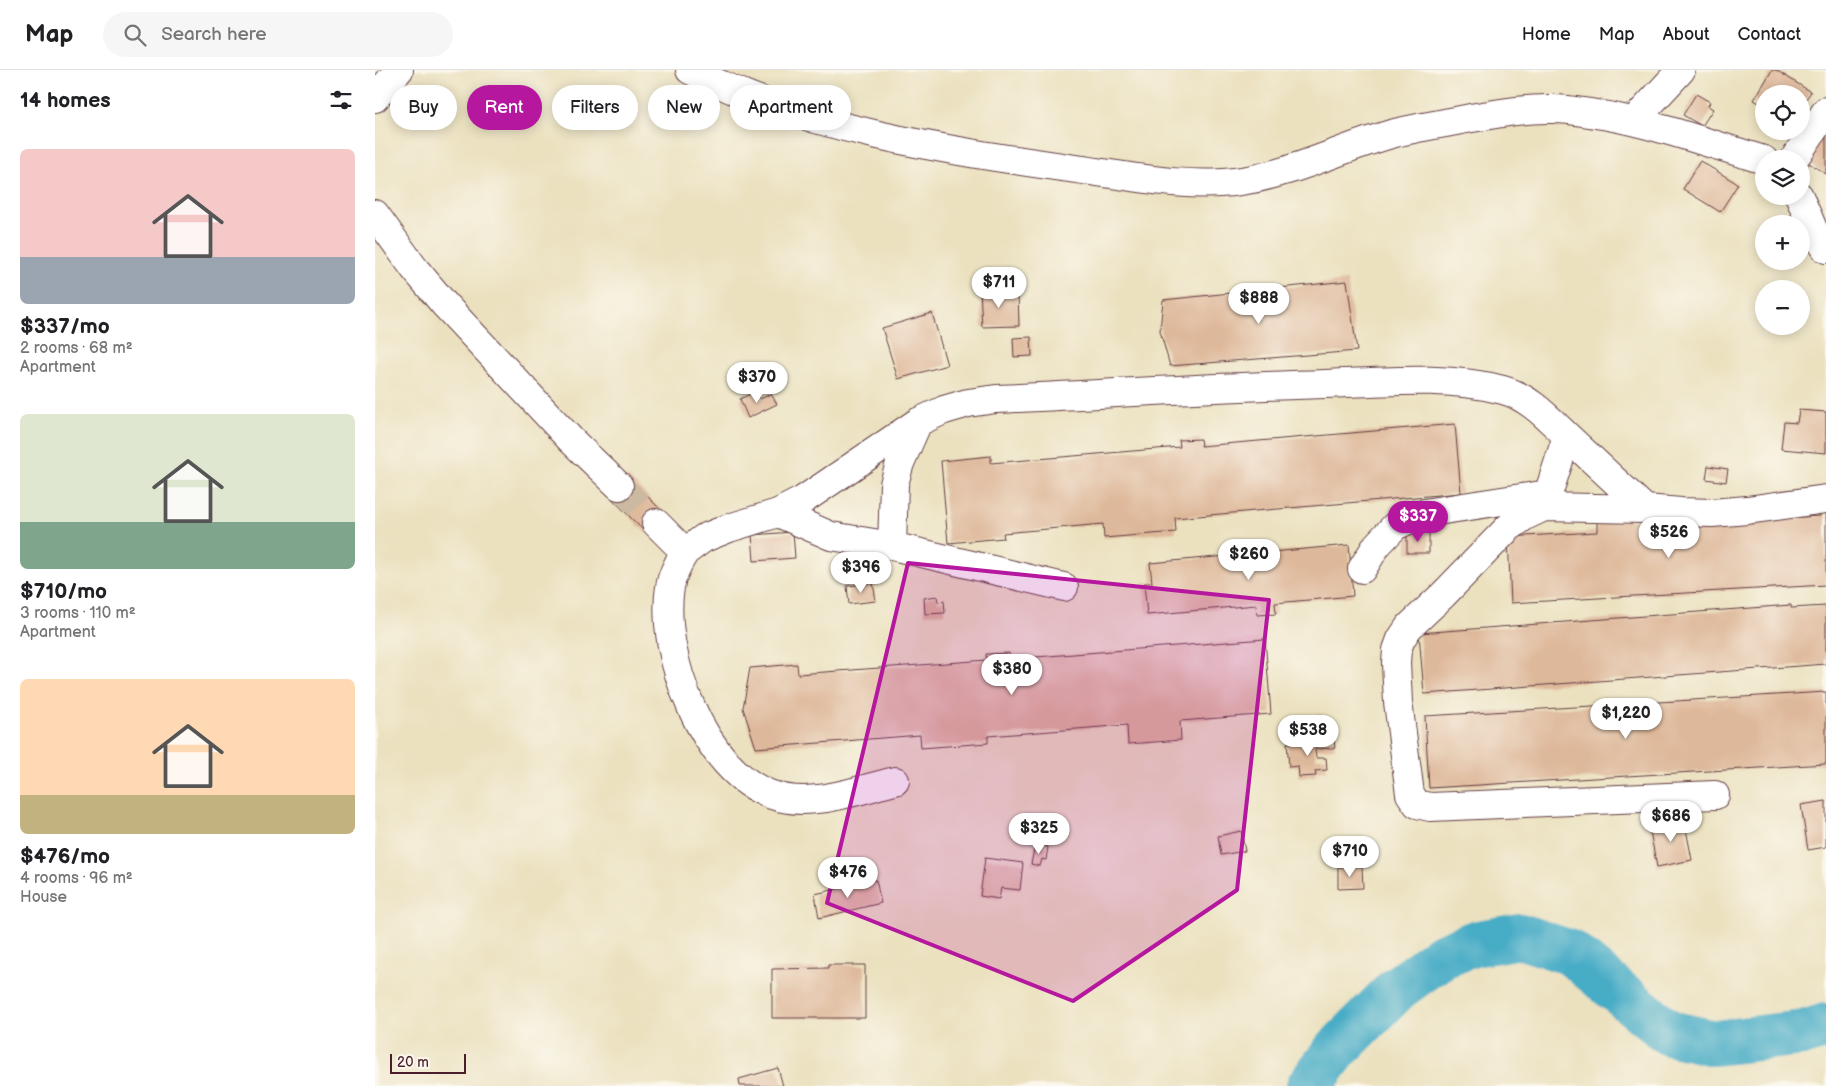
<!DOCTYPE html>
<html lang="en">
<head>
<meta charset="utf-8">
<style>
	body { margin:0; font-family:"Balsamiq Sans",sans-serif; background:#f6f6f6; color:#202124; height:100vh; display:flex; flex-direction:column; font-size:19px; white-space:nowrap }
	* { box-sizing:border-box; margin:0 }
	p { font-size:16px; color:#757577 }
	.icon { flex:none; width:28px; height:28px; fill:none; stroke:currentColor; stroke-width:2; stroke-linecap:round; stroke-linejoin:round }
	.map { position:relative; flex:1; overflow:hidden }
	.details { display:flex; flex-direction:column; background:#fff; width:375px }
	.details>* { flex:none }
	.guide { position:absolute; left:15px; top:15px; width:475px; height:45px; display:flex; gap:10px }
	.fabs { position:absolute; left:1380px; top:15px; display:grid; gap:10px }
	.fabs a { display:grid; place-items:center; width:55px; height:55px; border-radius:50%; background:#fff; box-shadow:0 2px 12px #0003; font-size:25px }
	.scale { position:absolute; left:15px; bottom:12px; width:76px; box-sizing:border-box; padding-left:5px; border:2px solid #4a1f2b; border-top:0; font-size:14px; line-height:18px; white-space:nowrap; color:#4a1f2b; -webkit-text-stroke:4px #fbf7ec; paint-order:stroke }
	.price { position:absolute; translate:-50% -42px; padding:0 11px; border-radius:18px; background:#fff; color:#222; font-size:16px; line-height:32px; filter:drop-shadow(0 1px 2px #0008) }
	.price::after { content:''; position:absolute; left:50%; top:30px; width:15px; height:11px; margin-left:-8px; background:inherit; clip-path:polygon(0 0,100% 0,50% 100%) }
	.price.active { background:#b5179e; color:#fff }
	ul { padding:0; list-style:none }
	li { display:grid; align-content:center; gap:10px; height:265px; padding:0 20px }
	li span { display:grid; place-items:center; height:155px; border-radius:8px; color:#555 }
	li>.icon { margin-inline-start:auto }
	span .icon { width:90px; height:90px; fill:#fffc; stroke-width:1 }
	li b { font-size:21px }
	h2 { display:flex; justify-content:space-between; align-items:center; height:60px; padding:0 20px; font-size:21px }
	.tag { padding:0 18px; border-radius:22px; background:#fff; box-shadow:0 2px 12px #0003; font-size:18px; line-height:45px }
	.tag.active { background:#b5179e; color:#fff }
	header { display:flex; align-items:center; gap:30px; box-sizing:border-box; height:70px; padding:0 25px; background:#fff; border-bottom:1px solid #e0e0e0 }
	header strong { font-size:24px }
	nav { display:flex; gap:28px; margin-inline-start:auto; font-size:18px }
	.search { width:350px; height:45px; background:#f6f6f6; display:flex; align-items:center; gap:12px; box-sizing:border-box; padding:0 18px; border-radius:28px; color:#757577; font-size:19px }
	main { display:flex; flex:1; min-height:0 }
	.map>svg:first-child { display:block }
</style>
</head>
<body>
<header>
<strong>Map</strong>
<div class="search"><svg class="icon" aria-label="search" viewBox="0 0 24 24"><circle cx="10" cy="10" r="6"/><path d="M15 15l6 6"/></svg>Search here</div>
<nav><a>Home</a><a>Map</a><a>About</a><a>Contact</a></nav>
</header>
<main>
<section class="details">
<h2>14 homes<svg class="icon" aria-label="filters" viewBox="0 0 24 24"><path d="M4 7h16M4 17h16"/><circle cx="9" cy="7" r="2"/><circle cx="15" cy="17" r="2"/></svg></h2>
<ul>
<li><span style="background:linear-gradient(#f6c9c9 70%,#9aa5b1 0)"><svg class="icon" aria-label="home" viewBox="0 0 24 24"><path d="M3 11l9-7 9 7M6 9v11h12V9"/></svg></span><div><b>$337/mo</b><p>2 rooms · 68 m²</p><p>Apartment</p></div></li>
<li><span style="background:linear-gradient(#dfe7d0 70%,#7fa58c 0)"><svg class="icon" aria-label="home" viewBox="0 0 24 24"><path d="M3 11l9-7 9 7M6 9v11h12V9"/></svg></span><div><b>$710/mo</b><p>3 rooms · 110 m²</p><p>Apartment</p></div></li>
<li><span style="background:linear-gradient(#ffd9b3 75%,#c2b280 0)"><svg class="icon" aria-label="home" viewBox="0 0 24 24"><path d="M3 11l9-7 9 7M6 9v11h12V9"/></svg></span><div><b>$476/mo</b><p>4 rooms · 96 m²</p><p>House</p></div></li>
</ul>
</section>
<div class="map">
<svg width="1451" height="1016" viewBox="0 0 1451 1016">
	<rect width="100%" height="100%" fill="#fbf7ec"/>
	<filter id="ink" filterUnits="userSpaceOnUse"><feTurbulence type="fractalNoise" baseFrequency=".02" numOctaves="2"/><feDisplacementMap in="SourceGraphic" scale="10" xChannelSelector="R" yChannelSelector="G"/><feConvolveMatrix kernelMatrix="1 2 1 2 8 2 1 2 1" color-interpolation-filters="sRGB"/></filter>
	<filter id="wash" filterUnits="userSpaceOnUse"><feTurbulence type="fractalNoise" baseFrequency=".0096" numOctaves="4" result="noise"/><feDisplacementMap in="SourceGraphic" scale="20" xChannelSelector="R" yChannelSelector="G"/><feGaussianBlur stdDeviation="1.12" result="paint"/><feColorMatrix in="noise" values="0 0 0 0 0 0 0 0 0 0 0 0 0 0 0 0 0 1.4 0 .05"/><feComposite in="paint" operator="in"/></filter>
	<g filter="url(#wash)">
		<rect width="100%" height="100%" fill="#ebe1bf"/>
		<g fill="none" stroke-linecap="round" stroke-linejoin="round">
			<path stroke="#47acc6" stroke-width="46" d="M934,1016L961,980L1023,918L1067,886L1098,874L1145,866L1196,883L1294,963L1339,973L1429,963L1451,956"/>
		</g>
		<g id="blocks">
			<path fill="#deb89a" d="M1397,0H1401L1436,22L1426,36V24H1389V36L1379,30Z
				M1321,24L1335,32L1333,36L1338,39L1327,56L1308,45Z
				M1451,60V104L1432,92Z
				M1325,91L1363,114L1345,142L1308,119Z
				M972,211L982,281L795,296L785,261L788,230Z
				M617,217V223L643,222L644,256L607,257L605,218Z
				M557,243L572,295L523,309L507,258Z
				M656,267L657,286L639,287L638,268Z
				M381,321L385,329L396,324L402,334L373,348L365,329Z
				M1424,340L1451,342V383L1406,379L1409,352L1422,353Z
				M1080,354L1086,423L800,448L801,462L729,468L728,454L628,463L629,468L573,473L566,391L616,386V393L805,377L804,370L825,369L826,376Z
				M1333,396L1353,399L1351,412L1331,409Z
				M253,407L290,444L271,463L234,426Z
				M1445,436H1451V515L1136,533L1133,467L1222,462V452L1269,449L1270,456L1445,446Z
				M418,462L420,488L379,491L377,465Z
				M1032,462L1054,463V483H1032Z
				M974,475L978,526L900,533L901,544L882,545L881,535L772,545L769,513H777L775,493Z
				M498,513L501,531L474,534L472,516Z
				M562,526L563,532L569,531L570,543L550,544L549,528Z
				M1416,535V538L1451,536V594L1049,624L1044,563Z
				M890,569L896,644L805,651L806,670L753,674L752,655L613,666V673L546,678L545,665L381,678L368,638L375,598L422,594L423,604L612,590L611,584L634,583L635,589Z
				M1451,622V694L1054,718L1050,646Z
				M946,645L949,668L923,671L920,648Z
				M959,670L960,678L940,679L941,688H951L952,700L940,701L941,706L924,707L923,696L914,697L912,673Z
				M1451,731V777L1433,780L1426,735Z
				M1309,749L1317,790L1282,797L1274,756Z
				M866,761L870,781L846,785L843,766Z
				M660,775L673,777L671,790L667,789L665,796L656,794Z
				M610,788L648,793L645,820L626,818L624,829L605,826Z
				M987,796L988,818L963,819V797Z
				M501,810L506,833L444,848L440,824Z
				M453,895H490V948H397V899L453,898Z
				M403,998L408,1016H365L364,1009Z"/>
		</g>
	</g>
	<g filter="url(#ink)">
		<use href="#blocks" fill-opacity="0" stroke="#623c41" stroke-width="1"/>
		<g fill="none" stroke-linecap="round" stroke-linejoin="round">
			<path stroke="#cbbaa1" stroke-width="28" stroke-dasharray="28 14" stroke-linecap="butt" d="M244,416L281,453"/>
			<defs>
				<path id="minor" d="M315,0C435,61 570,80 701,99C755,106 812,119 866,111C920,103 968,77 1020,63C1043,57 1067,54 1091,49C1120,44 1149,38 1179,39C1195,39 1212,43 1228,45C1283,55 1336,74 1389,90
					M0,28L24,0
					M1259,51L1306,0
					M1419,89L1451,41
					M1424,126L1439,161L1451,179
					M0,144L39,198L70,235L196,370L244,416
					M543,352L525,393L519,414L517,476L689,517
					M1192,366L1270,439L1306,442L1337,443L1372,440L1451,429
					M1169,437L1270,439
					M403,443L456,466L517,476
					M281,453L310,482C303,493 297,504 295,517C284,584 329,702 397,725C436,739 482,720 520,711
					M310,482L329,468L354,458L403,443L428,430L543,352L569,340L593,333L621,329C730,324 840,317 950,314C1008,312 1071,305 1128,320C1154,327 1173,348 1192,366L1169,437L1150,446L1133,458L1068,525L1034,557L1026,569L1022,580L1021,593L1023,632L1035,724L1042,734L1055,737L1340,725
					M987,499L1002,475L1020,456L1049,443L1173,424"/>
			</defs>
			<use href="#minor" stroke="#623c41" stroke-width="30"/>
			<use href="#minor" stroke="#fff" stroke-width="28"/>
		</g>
	</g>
	<path fill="#b5179e" fill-opacity="0.2" stroke="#b5179e" stroke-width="4" stroke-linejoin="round" d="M533,493L894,530L862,820L698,931L452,833Z"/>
</svg>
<div class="fabs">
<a><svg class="icon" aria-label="locate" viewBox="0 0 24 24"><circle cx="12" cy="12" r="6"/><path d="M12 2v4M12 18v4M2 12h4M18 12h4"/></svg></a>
<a><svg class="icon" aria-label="layers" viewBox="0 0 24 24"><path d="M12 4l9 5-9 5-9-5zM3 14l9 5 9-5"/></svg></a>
<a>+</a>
<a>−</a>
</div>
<div class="scale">20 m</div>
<b class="price" style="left:624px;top:239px">$711</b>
<b class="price" style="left:884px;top:255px">$888</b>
<b class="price" style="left:382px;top:334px">$370</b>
<b class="price active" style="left:1043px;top:473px">$337</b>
<b class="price" style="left:1294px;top:489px">$526</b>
<b class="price" style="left:874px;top:511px">$260</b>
<b class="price" style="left:486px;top:524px">$396</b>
<b class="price" style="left:637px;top:626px">$380</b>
<b class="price" style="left:1251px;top:670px">$1,220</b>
<b class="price" style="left:933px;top:687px">$538</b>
<b class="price" style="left:1296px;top:773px">$686</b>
<b class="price" style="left:664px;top:785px">$325</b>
<b class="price" style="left:975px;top:808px">$710</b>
<b class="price" style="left:473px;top:829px">$476</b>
<div class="guide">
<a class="tag">Buy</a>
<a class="tag active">Rent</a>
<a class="tag">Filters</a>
<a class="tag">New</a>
<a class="tag">Apartment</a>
</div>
</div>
</main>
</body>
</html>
